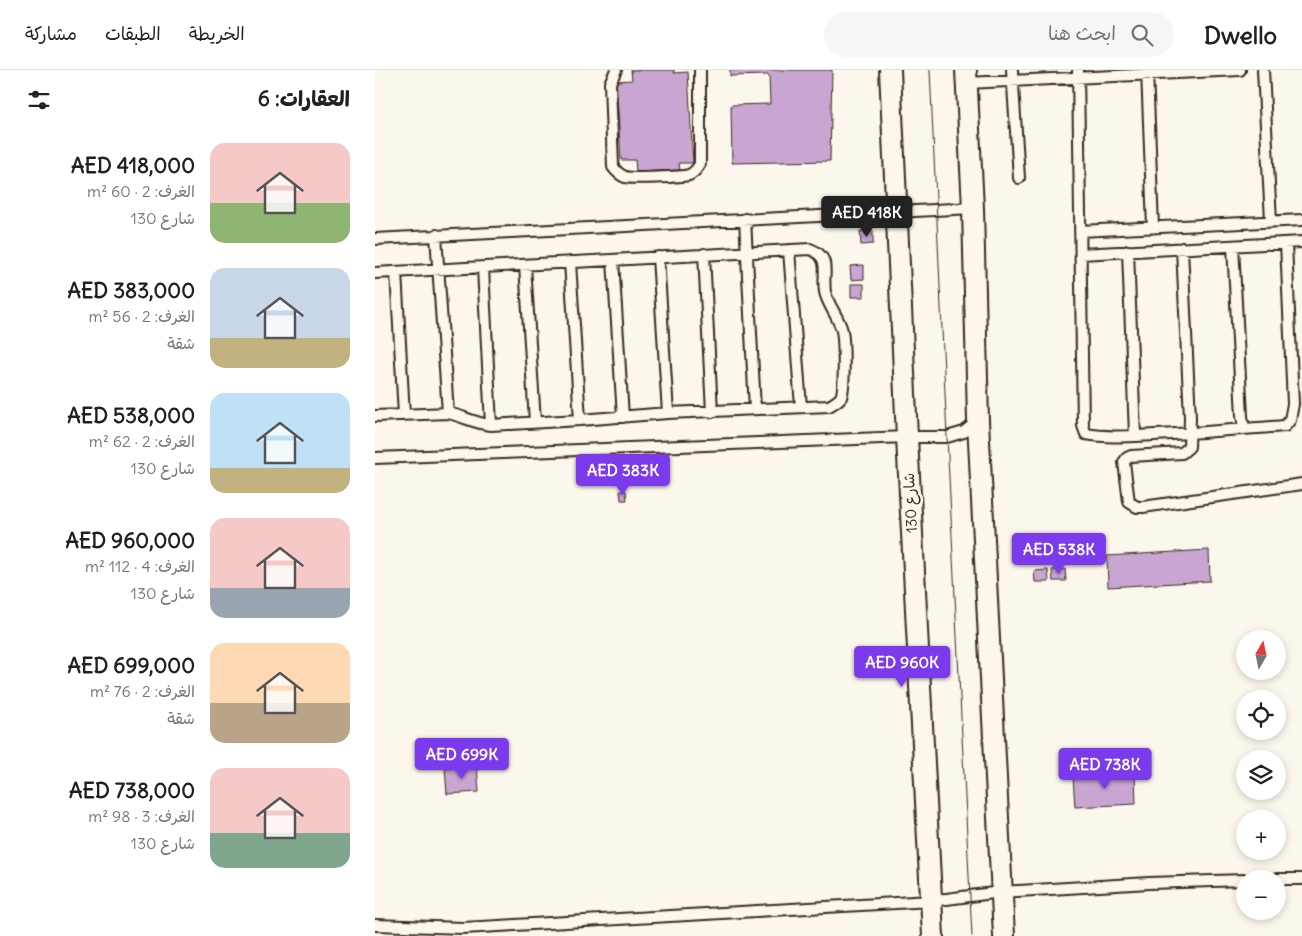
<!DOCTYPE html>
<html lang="ar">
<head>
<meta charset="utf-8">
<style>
	body { margin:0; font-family:Delius,"Playpen Sans Arabic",sans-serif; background:#f6f6f6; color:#202124; direction:rtl; height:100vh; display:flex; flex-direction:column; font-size:19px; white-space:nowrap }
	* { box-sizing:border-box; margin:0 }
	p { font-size:16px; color:#757577 }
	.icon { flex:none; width:28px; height:28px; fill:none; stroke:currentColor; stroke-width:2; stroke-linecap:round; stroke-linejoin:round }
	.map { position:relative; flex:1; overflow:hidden; direction:ltr }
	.panel { display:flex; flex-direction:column; background:#fff; width:375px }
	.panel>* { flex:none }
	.needle { width:32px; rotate:9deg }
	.controls { position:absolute; left:861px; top:560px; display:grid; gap:10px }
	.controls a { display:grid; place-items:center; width:50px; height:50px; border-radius:50%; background:#fff; box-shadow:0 2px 8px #0003; font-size:25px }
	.price { position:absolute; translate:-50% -42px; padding:0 11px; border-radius:5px; background:#7c3aed; color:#fff; font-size:16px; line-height:32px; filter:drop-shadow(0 1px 2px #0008) }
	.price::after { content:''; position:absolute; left:50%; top:30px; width:15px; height:11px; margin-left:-8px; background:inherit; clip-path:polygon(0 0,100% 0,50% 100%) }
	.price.on { background:#222; color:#fff }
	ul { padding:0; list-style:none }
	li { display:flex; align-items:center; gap:15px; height:125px; padding:0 25px }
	li span { display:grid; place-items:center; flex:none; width:140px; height:100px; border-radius:15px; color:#555 }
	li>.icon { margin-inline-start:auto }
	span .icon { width:60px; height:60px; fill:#fffc; stroke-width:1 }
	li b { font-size:21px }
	h2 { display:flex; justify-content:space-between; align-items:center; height:60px; padding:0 25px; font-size:21px }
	header { display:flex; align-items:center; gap:30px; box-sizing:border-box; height:70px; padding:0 25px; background:#fff; border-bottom:1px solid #e0e0e0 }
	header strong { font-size:24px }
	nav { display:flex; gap:28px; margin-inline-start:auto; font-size:18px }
	.search { width:350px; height:45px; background:#f6f6f6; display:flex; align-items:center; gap:12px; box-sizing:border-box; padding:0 18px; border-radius:28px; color:#757577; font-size:19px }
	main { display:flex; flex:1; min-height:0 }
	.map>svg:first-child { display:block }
</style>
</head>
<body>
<header>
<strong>Dwello</strong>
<div class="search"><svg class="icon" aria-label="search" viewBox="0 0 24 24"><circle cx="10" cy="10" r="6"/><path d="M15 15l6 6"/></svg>ابحث هنا</div>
<nav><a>الخريطة</a><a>الطبقات</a><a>مشاركة</a></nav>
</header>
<main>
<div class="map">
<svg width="927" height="866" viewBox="0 0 927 866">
	<rect width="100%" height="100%" fill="#fbf7ec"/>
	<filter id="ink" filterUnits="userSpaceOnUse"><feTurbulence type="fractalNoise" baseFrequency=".02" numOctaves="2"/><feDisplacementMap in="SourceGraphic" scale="10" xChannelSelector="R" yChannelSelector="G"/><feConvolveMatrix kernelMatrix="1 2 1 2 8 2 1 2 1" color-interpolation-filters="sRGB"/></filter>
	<g filter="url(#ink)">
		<path fill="#c8a6d1" stroke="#3b2a1e" d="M256,0H299V3L313,2L318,93H304L305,100L261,102L260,90H246L241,11L257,10Z
			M355,0H457L455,91L357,93L356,35L395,34L394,5L355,6Z
			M485,161H498V174L486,175Z
			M489,195V209L476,210L475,196Z
			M476,214H489V227H476Z
			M245,421H251L252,430H246Z
			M834,480L835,511L733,517L732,486Z
			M690,499L691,511H678L677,500Z
			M673,500L674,512H660L659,501Z
			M102,696L104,722L72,724L70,698Z
			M760,704L761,734L700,737L698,707Z"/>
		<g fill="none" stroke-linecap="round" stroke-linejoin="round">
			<defs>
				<path id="lane" d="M241,0L235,13L238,97C241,101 245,105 250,107C256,109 307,107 314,105C319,103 322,99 325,94V0
					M637,0L644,108
					M703,0L708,356L711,364C733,368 757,366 780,365C823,363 867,359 910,356L915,350L918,334L911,173
					M772,0L778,158
					M888,0L896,151
					M592,13L865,0
					M370,149L380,339
					M705,161L927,150
					M61,165L73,343
					M0,169L598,138
					M858,176L867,346L869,359
					M807,178L815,348L814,377L807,383L756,386L752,388L749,392L754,432L762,437H768L927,414
					M414,180L426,337
					M753,181L760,366
					M329,184L337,342
					M706,184L927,172
					M283,187L293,343
					M238,190L248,347
					M195,192L205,350
					M150,195L160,352
					M108,198L116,355
					M21,202L29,345
					M0,203L435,179C457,187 447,204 450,222C453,236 464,247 467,261C469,271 470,319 466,327C463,331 459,333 454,336L293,343L205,350L116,355C101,354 88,346 73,343L0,346
					M0,388L532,367H572L589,362L603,351
					M902,809H927
					M0,855L88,858L556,831L626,822L774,813L870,810"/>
				<path id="street" d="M515,0L532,367L558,866
					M591,0L598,138L603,351L629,866"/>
			</defs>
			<use href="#lane" stroke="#3b2a1e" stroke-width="14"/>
			<use href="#street" stroke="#3b2a1e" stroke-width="24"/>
			<use href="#lane" stroke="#fbf7ec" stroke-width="10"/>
			<use href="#street" stroke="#fbf7ec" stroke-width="20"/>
			<path stroke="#3b2a1e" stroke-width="1" d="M555,0L572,367L597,866"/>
		</g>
	</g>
	<g text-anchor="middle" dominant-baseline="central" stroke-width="5" stroke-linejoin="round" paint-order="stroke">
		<g font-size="15" fill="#3b2a1e" stroke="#fbf7ec">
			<text transform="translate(535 433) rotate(-93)">شارع 130</text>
		</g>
	</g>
</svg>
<div class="controls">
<a><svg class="needle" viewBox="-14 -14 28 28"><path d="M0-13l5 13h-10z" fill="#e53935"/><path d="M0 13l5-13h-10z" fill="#757577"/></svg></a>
<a><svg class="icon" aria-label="locate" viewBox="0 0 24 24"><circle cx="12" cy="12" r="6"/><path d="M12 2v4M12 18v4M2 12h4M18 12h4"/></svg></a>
<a><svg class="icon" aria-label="layers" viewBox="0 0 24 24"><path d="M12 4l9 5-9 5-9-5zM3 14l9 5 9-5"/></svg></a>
<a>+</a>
<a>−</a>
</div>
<b class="price on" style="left:492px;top:168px">AED 418K</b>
<b class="price" style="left:248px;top:426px">AED 383K</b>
<b class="price" style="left:684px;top:505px">AED 538K</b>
<b class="price" style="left:527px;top:618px">AED 960K</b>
<b class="price" style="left:87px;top:710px">AED 699K</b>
<b class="price" style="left:730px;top:720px">AED 738K</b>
</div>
<section class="panel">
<h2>العقارات: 6<svg class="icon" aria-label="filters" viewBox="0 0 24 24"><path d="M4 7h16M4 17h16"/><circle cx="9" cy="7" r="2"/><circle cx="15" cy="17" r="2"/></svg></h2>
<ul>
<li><span style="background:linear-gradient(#f6c9c9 60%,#8fb573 0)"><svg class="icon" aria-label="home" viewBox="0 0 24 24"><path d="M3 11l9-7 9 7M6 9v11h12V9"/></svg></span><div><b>AED 418,000</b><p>الغرف: 2 · 60 m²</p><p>شارع 130</p></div></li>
<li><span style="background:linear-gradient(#c9d6e8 70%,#c2b280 0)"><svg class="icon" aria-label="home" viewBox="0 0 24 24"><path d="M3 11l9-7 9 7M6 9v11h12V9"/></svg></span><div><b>AED 383,000</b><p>الغرف: 2 · 56 m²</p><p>شقة</p></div></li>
<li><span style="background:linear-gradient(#bfe0f5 75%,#c2b280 0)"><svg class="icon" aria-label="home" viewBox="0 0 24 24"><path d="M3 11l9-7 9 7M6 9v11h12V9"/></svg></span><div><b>AED 538,000</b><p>الغرف: 2 · 62 m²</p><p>شارع 130</p></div></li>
<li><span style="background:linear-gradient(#f6c9c9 70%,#9aa5b1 0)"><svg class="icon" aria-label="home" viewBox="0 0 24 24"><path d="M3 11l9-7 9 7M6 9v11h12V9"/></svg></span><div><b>AED 960,000</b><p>الغرف: 4 · 112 m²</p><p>شارع 130</p></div></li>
<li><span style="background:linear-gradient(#ffd9b3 60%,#b9a48a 0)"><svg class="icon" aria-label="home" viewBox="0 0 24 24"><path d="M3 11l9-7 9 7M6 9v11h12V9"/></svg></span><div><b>AED 699,000</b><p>الغرف: 2 · 76 m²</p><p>شقة</p></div></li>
<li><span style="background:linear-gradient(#f6c9c9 65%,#7fa58c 0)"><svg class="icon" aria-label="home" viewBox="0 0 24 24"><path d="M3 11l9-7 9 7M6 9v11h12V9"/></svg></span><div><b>AED 738,000</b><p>الغرف: 3 · 98 m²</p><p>شارع 130</p></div></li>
</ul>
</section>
</main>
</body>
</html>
